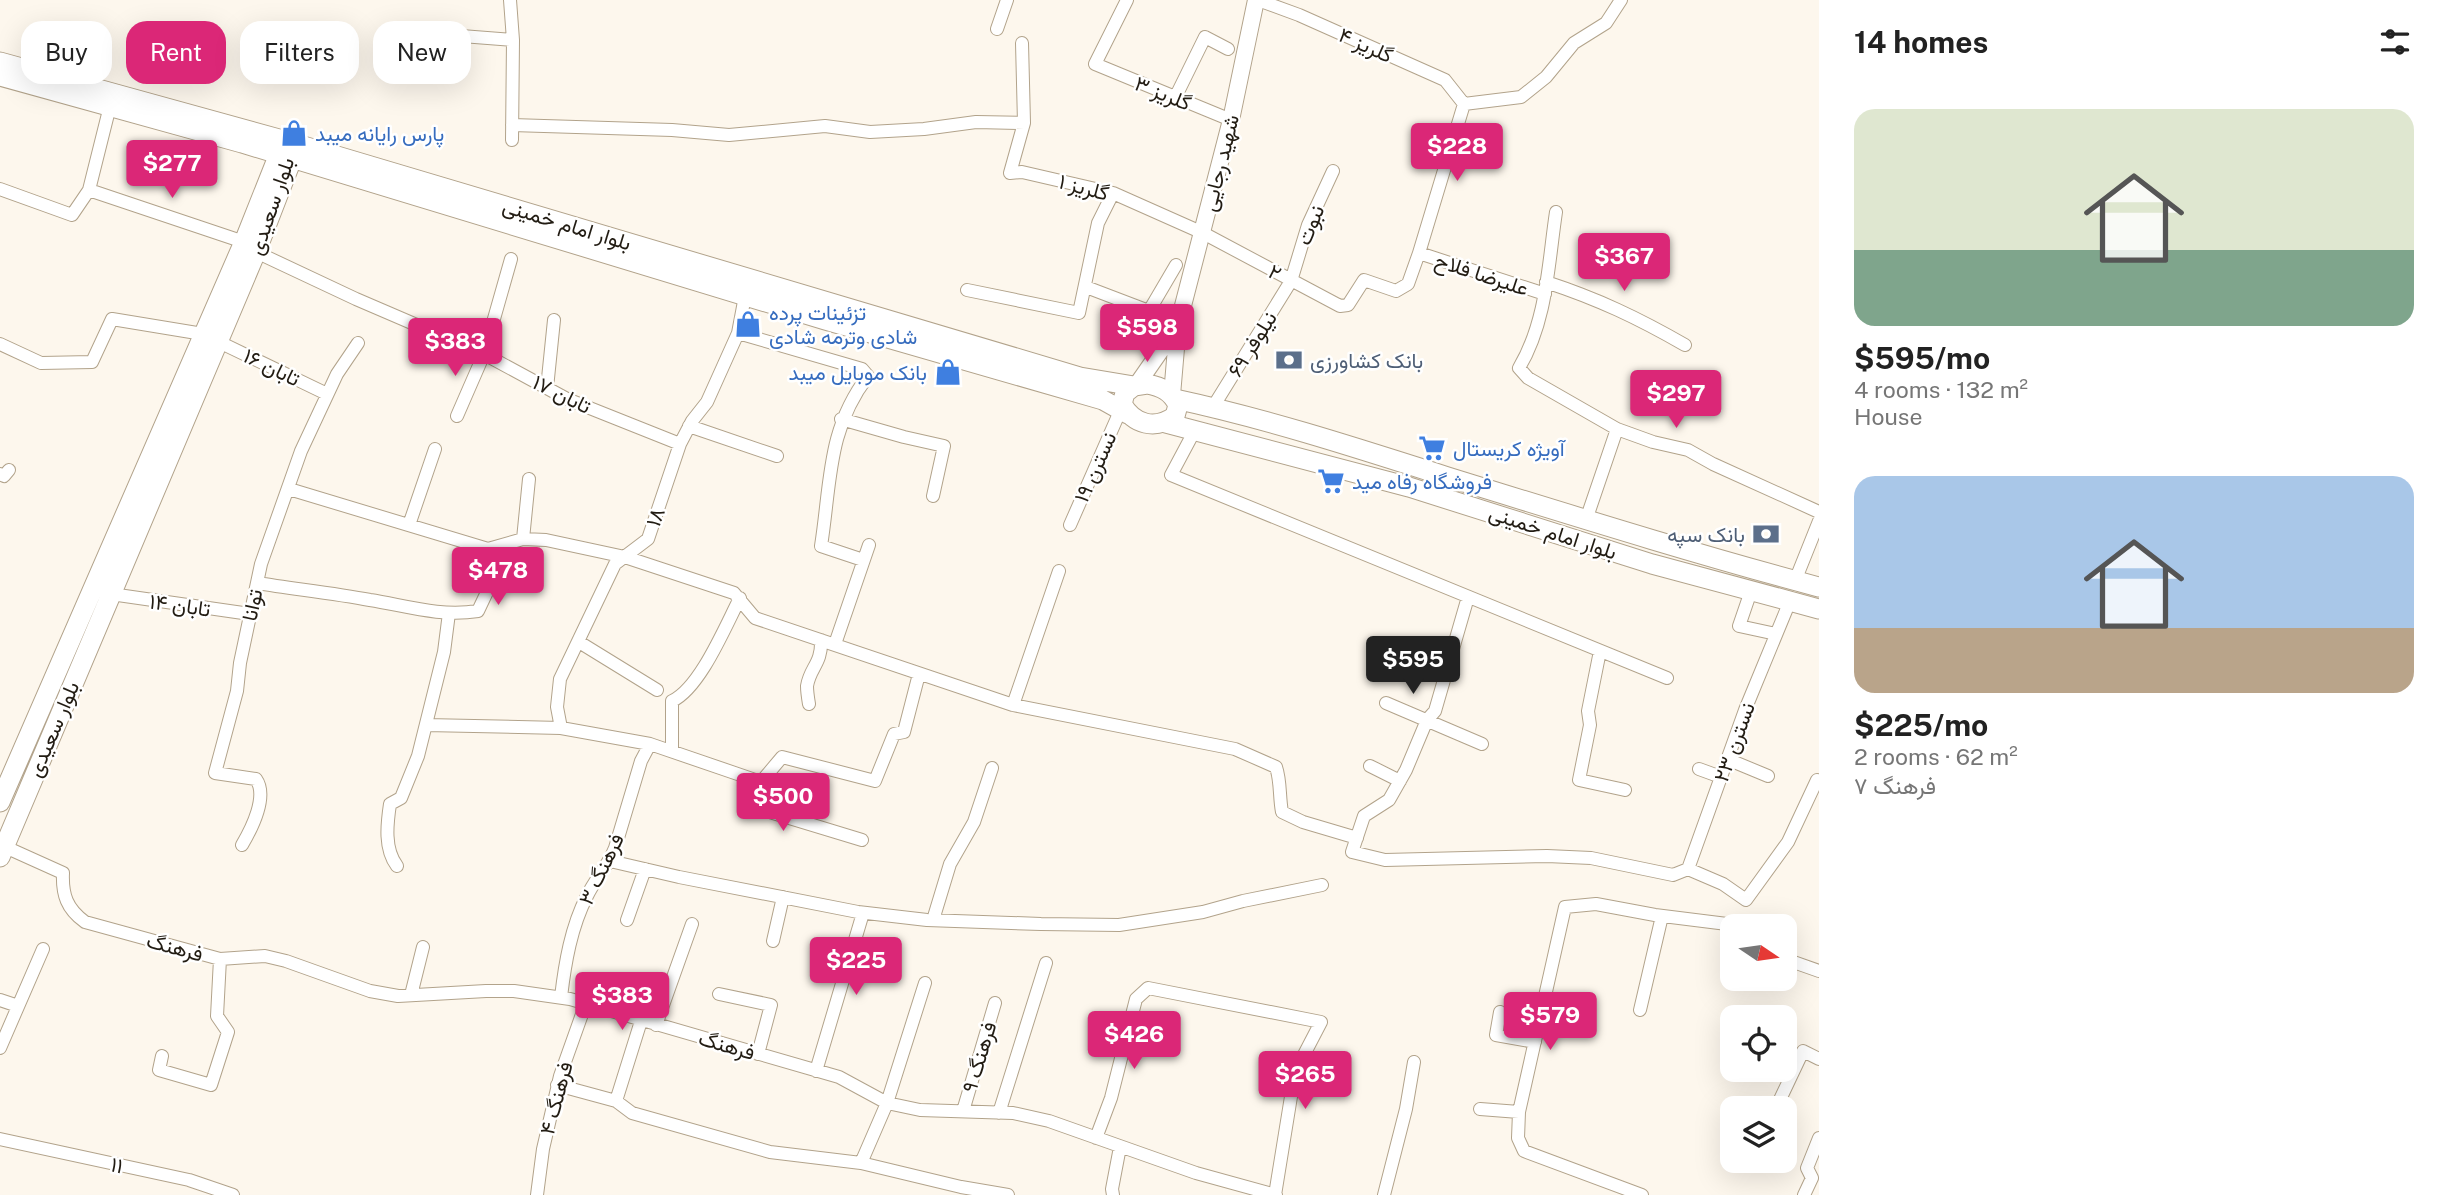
<!DOCTYPE html>
<html lang="en">
<head>
<meta charset="utf-8">
<style>
	body { margin:0; font-family:"Public Sans",Vazirmatn,sans-serif; background:#f6f6f6; color:#222; height:100vh; display:flex; flex-direction:column; font-size:26px; white-space:nowrap }
	* { box-sizing:border-box; margin:0 }
	p { font-size:23px; color:#767676 }
	.icon { flex:none; width:38px; height:38px; fill:none; stroke:currentColor; stroke-width:2; stroke-linecap:round; stroke-linejoin:round }
	.map { position:relative; flex:1; overflow:hidden }
	.side { display:flex; flex-direction:column; background:#fff; width:630px }
	.side>* { flex:none }
	.top-card { position:absolute; left:21px; top:21px; width:665px; height:63px; display:flex; gap:14px }
	.needle { width:46px; rotate:103deg }
	.buttons { position:absolute; left:1720px; top:914px; display:grid; gap:14px }
	.buttons a { display:grid; place-items:center; width:77px; height:77px; border-radius:14px; background:#fff; box-shadow:0 7px 28px #0002; font-size:35px }
	.price { position:absolute; translate:-50% -60px; padding:0 16px; border-radius:7px; background:#db2777; color:#fff; font-size:23px; line-height:46px; filter:drop-shadow(0 2px 4px #0008) }
	.price::after { content:''; position:absolute; left:50%; top:42px; width:21px; height:16px; margin-left:-10px; background:inherit; clip-path:polygon(0 0,100% 0,50% 100%) }
	.price.active { background:#222; color:#fff }
	ul { padding:0; list-style:none }
	li { display:grid; align-content:center; gap:14px; height:371px; padding:0 35px }
	li span { display:grid; place-items:center; height:217px; border-radius:21px; color:#555 }
	li>.icon { margin-inline-start:auto }
	span .icon { width:126px; height:126px; fill:#fffc; stroke-width:1 }
	li b { font-size:30px }
	h2 { display:flex; justify-content:space-between; align-items:center; height:84px; padding:0 35px; font-size:30px }
	.tag { padding:0 24px; border-radius:21px; background:#fff; box-shadow:0 7px 28px #0002; font-size:24px; line-height:63px }
	.tag.active { background:#db2777; color:#fff }
	main { display:flex; flex:1; min-height:0 }
	.map>svg:first-child { display:block }
</style>
</head>
<body>
<main>
<div class="map">
<svg width="1819" height="1195" viewBox="0 0 1819 1195">
	<rect width="100%" height="100%" fill="#fdf7ed"/>
	<g fill="none" stroke-linecap="round" stroke-linejoin="round">
		<defs>
			<path id="minor" d="M510,0L513,40L512,140
				M1127,0L1095,64L1231,120
				M1258,0L1299,15L1445,80L1464,104
				M997,29L1007,0
				M423,33L513,40
				M1022,43L1024,123L1010,173L1022,172L1113,193L1203,233L1340,306L1348,305L1364,280L1396,291L1408,284L1419,253L1545,294
				M1175,98L1205,37L1228,49
				M1464,104L1521,97L1546,77L1574,43L1606,23L1621,0
				M512,125L672,130L729,135L825,126L870,132L924,129L976,122L1024,123
				M0,189L72,215L89,190L110,106
				M89,190L244,242
				M1556,212C1548,265 1547,321 1519,368L1528,378L1617,429L1653,442L1688,450L1713,464L1819,512
				M256,252L356,299L484,354L567,399L680,444
				M1419,253L1464,104
				M1546,282C1598,299 1638,318 1685,345
				M1086,287L1149,311L1176,265
				M967,290L1079,313L1098,223L1113,193
				M738,333L862,369L868,376C827,429 831,483 821,546L863,560
				M217,341L327,394
				M0,344L41,363L92,362L112,319L203,334
				M547,388L554,320
				M1213,407L1291,281L1308,225L1333,171
				M457,416L484,354L511,259
				M841,419L904,437L944,446L933,496
				M689,426L777,456
				M1195,430L1171,475L1667,678
				M0,474L4,476L9,470
				M289,489L488,549L523,539L546,540L625,557L734,593L755,618L1013,705L1235,749L1276,767C1281,782 1279,796 1282,812L1303,822L1357,838
				M1586,520L1617,429
				M409,525L435,449
				M1070,525L1121,409
				M523,539L529,479
				M1795,581L1819,521
				M257,583C294,589 333,593 370,600C407,606 440,617 478,611L487,592L500,546
				M1751,591L1739,626L1776,634
				M111,594L250,614
				M1468,597L1435,711L1427,720L1406,770L1389,800L1364,816L1352,852L1385,860L1547,856L1591,858L1673,875L1688,869L1745,710L1790,601
				M579,642L657,690
				M835,644L869,545
				M1600,651L1588,711L1590,725L1579,780L1625,790
				M1386,703L1482,744
				M809,704C808,698 807,691 807,686C810,667 822,664 821,640
				M1013,705L1059,571
				M426,725L561,728L650,744L761,782L782,757L875,781L894,734L904,732L919,674
				M561,728L557,707L560,679L615,564L648,539L680,444L692,421L707,402L738,333L745,296
				M672,751V701C700,688 725,627 740,598
				M1727,759L1768,776
				M1370,766L1400,781
				M1699,769L1721,777
				M761,782L760,809L862,840
				M242,845C252,828 268,796 256,779L215,773L237,691L240,663L261,564L301,451L337,374L358,343
				M3,846L63,873C62,895 67,909 85,922L220,959L265,956L286,961L370,991L398,996L486,991H514L570,999L839,1077L887,1103L920,1110L1013,1113L1049,1121L1196,1173L1276,1195
				M610,861L679,877L858,912L927,920L1041,924L1119,925L1203,912L1243,901L1322,885
				M397,866C384,849 387,824 390,804L401,798L418,756L444,652L449,613
				M1688,869L1723,884L1746,900L1788,842L1817,780
				M627,920L645,869
				M933,920L950,864L974,822L992,768
				M773,941L783,897
				M1785,959L1819,971
				M719,994L771,1005L758,1054
				M411,995L423,947
				M561,997C565,963 571,927 587,896C595,879 608,866 615,848L641,761L650,744
				M0,1000L18,1006
				M1640,1010L1662,916
				M1500,1012L1496,1035L1535,1042
				M656,1025L692,924
				M0,1048L43,949
				M162,1056L159,1070L211,1085L228,1032L217,1016L220,959
				M816,1071L863,913
				M557,1085L616,1101L632,1113L770,1152L861,1163L887,1103L925,983
				M616,1101L641,1021
				M1776,1108L1803,1051L1819,1059
				M1480,1109L1519,1112
				M963,1111L995,1003
				M999,1113L1046,963
				M1096,1138L1111,1098L1136,999L1148,988L1321,1022L1295,1072L1275,1195
				M0,1139L189,1180L233,1195
				M861,1163L961,1187L1008,1195
				M537,1195L543,1149L560,1076L586,1003
				M1113,1195L1112,1189L1120,1147
				M1384,1195L1406,1109L1414,1062
				M1642,1195L1524,1151L1518,1138L1519,1112L1565,907L1596,904L1655,915L1743,926
				M1804,1195L1812,1178L1807,1168L1819,1138"/>
			<path id="tertiary" d="M1136,386L1177,327
				M1172,395L1178,325L1231,120L1256,0"/>
			<path id="secondary" d="M0,62L290,142L1080,377L1134,386
				M0,76L242,143L825,320L1103,400L1128,414
				M1147,384C1162,387 1171,391 1178,405L1175,416C1155,430 1134,425 1122,404L1125,393L1134,386Z
				M1175,399C1268,419 1360,449 1451,478C1574,516 1695,554 1819,587
				M1166,423L1409,487L1652,564L1819,609
				M0,802L244,242L279,154L287,146
				M0,857L256,252L292,159L290,147"/>
		</defs>
		<use href="#minor" stroke="#b2a38b" stroke-width="14"/>
		<use href="#tertiary" stroke="#b2a38b" stroke-width="18"/>
		<use href="#secondary" stroke="#b2a38b" stroke-width="21"/>
		<use href="#minor" stroke="#fff" stroke-width="12"/>
		<use href="#tertiary" stroke="#fff" stroke-width="16"/>
		<use href="#secondary" stroke="#fff" stroke-width="19"/>
	</g>
	<defs>
		<symbol id="shop-bare" viewBox="-9 -9 18 18"><path d="M-5-2.5h2.3a2.7 3.5 0 0 1 5.4 0H5L5.5 6h-11ZM-1.5-2.5h3a1.5 2.3 0 0 0-3 0Z" fill="#3f7fe0" stroke="#fff" stroke-width="2.5" paint-order="stroke"/></symbol>
		<symbol id="bank-bare" viewBox="-9 -9 18 18"><path d="M-6-4H6V4H-6ZM0-2.3a2.3 2.3 0 1 0 0 4.6a2.3 2.3 0 1 0 0-4.6Z" fill="#5c6f8a" stroke="#fff" stroke-width="2.5" paint-order="stroke"/></symbol>
		<symbol id="supermarket-bare" viewBox="-9 -9 18 18"><path d="M-6-5.5h2.5l.6 2H6L4.5 2H-2.5L-4.4-4H-6ZM-1.5 3.2a1.3 1.3 0 1 0 .1 0ZM3 3.2a1.3 1.3 0 1 0 .1 0Z" fill="#3f7fe0" stroke="#fff" stroke-width="2.5" paint-order="stroke"/></symbol>
	</defs>
	<g fill-rule="evenodd">
		<use href="#shop-bare" x="275" y="114" width="38" height="38"/>
		<use href="#shop-bare" x="729" y="305" width="38" height="38"/>
		<use href="#bank-bare" x="1270" y="341" width="38" height="38"/>
		<use href="#shop-bare" x="929" y="353" width="38" height="38"/>
		<use href="#supermarket-bare" x="1413" y="429" width="38" height="38"/>
		<use href="#supermarket-bare" x="1312" y="462" width="38" height="38"/>
		<use href="#bank-bare" x="1747" y="515" width="38" height="38"/>
	</g>
	<g text-anchor="middle" dominant-baseline="central" stroke-width="5" stroke-linejoin="round" paint-order="stroke">
		<g font-size="21" fill="#221c13" stroke="#fff">
			<text transform="translate(1366 45) rotate(24)">گلریز ۴</text>
			<text transform="translate(1163 93) rotate(22)">گلریز ۳</text>
			<text transform="translate(1220 163) rotate(-76)">شهید رجایی</text>
			<text transform="translate(1084 187) rotate(15)">گلریز ۱</text>
			<text transform="translate(271 206) rotate(-71)">بلوار سعیدی</text>
			<text transform="translate(567 224) rotate(17)">بلوار امام خمینی</text>
			<text transform="translate(1310 225) rotate(-68)">نبوت</text>
			<text transform="translate(1275 272) rotate(29)">۲</text>
			<text transform="translate(1482 274) rotate(18)">علیرضا فلاح</text>
			<text transform="translate(1252 344) rotate(-58)">نیلوفر ۶۹</text>
			<text transform="translate(272 367) rotate(26)">تابان ۱۶</text>
			<text transform="translate(562 394) rotate(26)">تابان ۱۷</text>
			<text transform="translate(1095 467) rotate(-66)">نسترن ۱۹</text>
			<text transform="translate(655 517) rotate(-70)">۱۸</text>
			<text transform="translate(1553 532) rotate(18)">بلوار امام خمینی</text>
			<text transform="translate(180 605) rotate(8)">تابان ۱۴</text>
			<text transform="translate(252 605) rotate(-78)">توانا</text>
			<text transform="translate(53 729) rotate(-67)">بلوار سعیدی</text>
			<text transform="translate(1734 742) rotate(-70)">نسترن ۲۳</text>
			<text transform="translate(601 869) rotate(-64)">فرهنگ ۳</text>
			<text transform="translate(175 947) rotate(15)">فرهنگ</text>
			<text transform="translate(727 1045) rotate(16)">فرهنگ</text>
			<text transform="translate(979 1057) rotate(-73)">فرهنگ ۹</text>
			<text transform="translate(556 1098) rotate(-75)">فرهنگ ۴</text>
			<text transform="translate(117 1165) rotate(13)">۱۱</text>
		</g>
		<g font-size="21" fill="#366cbe" stroke="#fff" text-anchor="start">
			<text x="315" y="133">پارس رایانه میبد</text>
			<text x="769" y="312">تزئینات پرده<tspan x="769" dy="24">شادی وترمه شادی</tspan></text>
			<text x="927" y="372" text-anchor="end">بانک موبایل میبد</text>
			<text x="1453" y="448">آویژه کریستال</text>
			<text x="1352" y="481">فروشگاه رفاه مید</text>
		</g>
		<g font-size="21" fill="#4e5e75" stroke="#fff" text-anchor="start">
			<text x="1310" y="360">بانک کشاورزی</text>
			<text x="1745" y="534" text-anchor="end">بانک سپه</text>
		</g>
	</g>
</svg>
<div class="buttons">
<a><svg class="needle" viewBox="-14 -14 28 28"><path d="M0-13l5 13h-10z" fill="#e53935"/><path d="M0 13l5-13h-10z" fill="#767676"/></svg></a>
<a><svg class="icon" aria-label="locate" viewBox="0 0 24 24"><circle cx="12" cy="12" r="6"/><path d="M12 2v4M12 18v4M2 12h4M18 12h4"/></svg></a>
<a><svg class="icon" aria-label="layers" viewBox="0 0 24 24"><path d="M12 4l9 5-9 5-9-5zM3 14l9 5 9-5"/></svg></a>
</div>
<b class="price" style="left:1457px;top:183px">$228</b>
<b class="price" style="left:172px;top:200px">$277</b>
<b class="price" style="left:1624px;top:293px">$367</b>
<b class="price" style="left:1147px;top:364px">$598</b>
<b class="price" style="left:455px;top:378px">$383</b>
<b class="price" style="left:1676px;top:430px">$297</b>
<b class="price" style="left:498px;top:607px">$478</b>
<b class="price active" style="left:1413px;top:696px">$595</b>
<b class="price" style="left:783px;top:833px">$500</b>
<b class="price" style="left:856px;top:997px">$225</b>
<b class="price" style="left:622px;top:1032px">$383</b>
<b class="price" style="left:1550px;top:1052px">$579</b>
<b class="price" style="left:1134px;top:1071px">$426</b>
<b class="price" style="left:1305px;top:1111px">$265</b>
<div class="top-card">
<a class="tag">Buy</a>
<a class="tag active">Rent</a>
<a class="tag">Filters</a>
<a class="tag">New</a>
</div>
</div>
<section class="side">
<h2>14 homes<svg class="icon" aria-label="filters" viewBox="0 0 24 24"><path d="M4 7h16M4 17h16"/><circle cx="9" cy="7" r="2"/><circle cx="15" cy="17" r="2"/></svg></h2>
<ul>
<li><span style="background:linear-gradient(#dfe7d0 65%,#7fa58c 0)"><svg class="icon" aria-label="home" viewBox="0 0 24 24"><path d="M3 11l9-7 9 7M6 9v11h12V9"/></svg></span><div><b>$595/mo</b><p>4 rooms · 132 m²</p><p>House</p></div></li>
<li><span style="background:linear-gradient(#a9c7e8 70%,#b9a48a 0)"><svg class="icon" aria-label="home" viewBox="0 0 24 24"><path d="M3 11l9-7 9 7M6 9v11h12V9"/></svg></span><div><b>$225/mo</b><p>2 rooms · 62 m²</p><p>فرهنگ ۷</p></div></li>
</ul>
</section>
</main>
</body>
</html>
